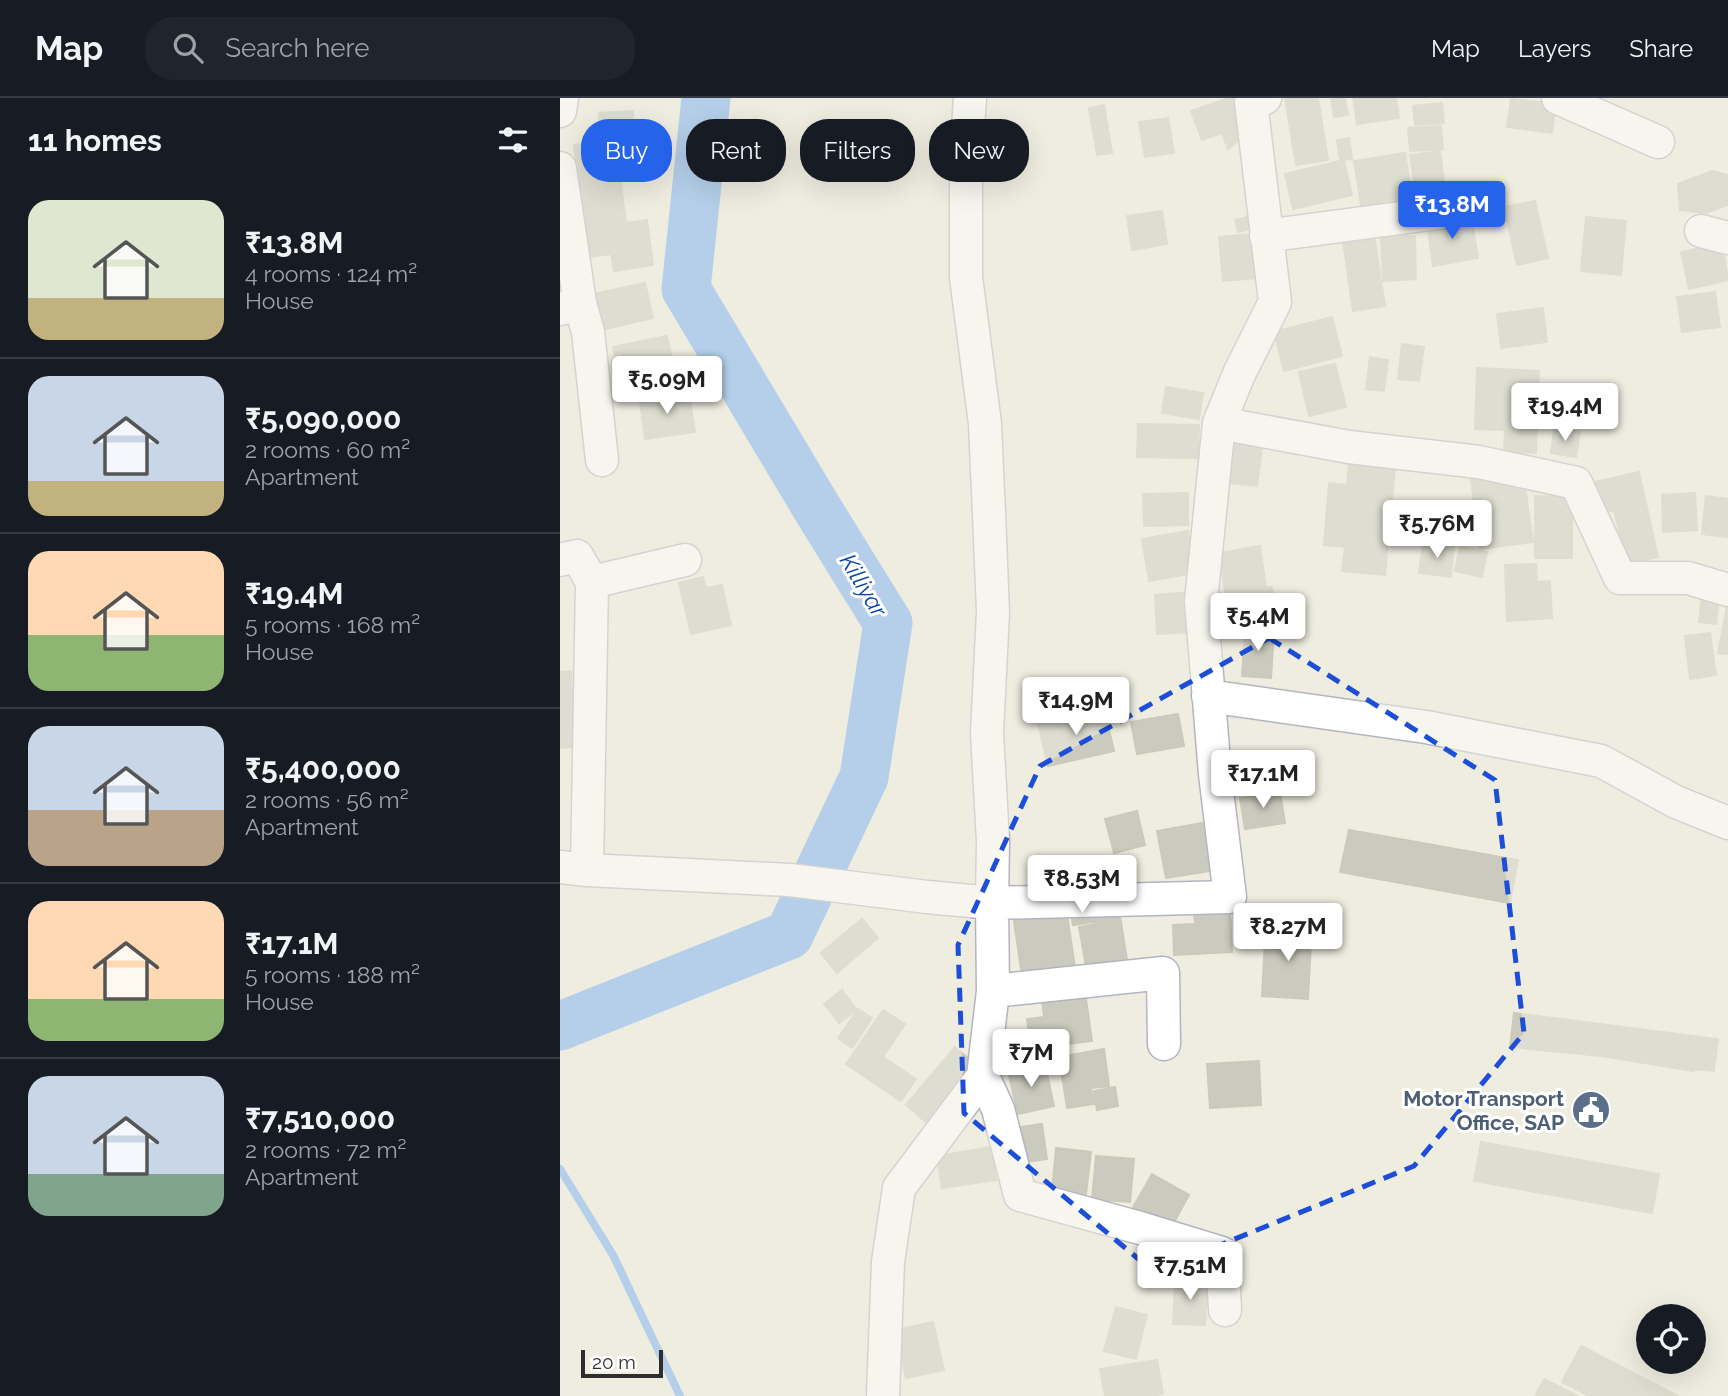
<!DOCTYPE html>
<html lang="en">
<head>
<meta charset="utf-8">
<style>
	body { margin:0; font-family:Raleway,sans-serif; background:#20242c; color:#f1f3f6; height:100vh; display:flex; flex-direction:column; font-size:26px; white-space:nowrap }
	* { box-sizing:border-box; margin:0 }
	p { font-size:23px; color:#9ea1a6 }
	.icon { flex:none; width:38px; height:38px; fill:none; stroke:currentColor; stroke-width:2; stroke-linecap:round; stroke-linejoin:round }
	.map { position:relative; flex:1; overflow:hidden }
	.drawer { display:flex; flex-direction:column; background:#171b24; width:560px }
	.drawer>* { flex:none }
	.banner { position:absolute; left:21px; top:21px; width:665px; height:63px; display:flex; gap:14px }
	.buttons { position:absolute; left:1076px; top:1206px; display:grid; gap:14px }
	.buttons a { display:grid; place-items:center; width:70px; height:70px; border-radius:50%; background:#171b24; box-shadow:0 7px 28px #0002; font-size:35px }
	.scale { position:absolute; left:21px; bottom:18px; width:82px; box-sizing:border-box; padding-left:7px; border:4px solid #2e2e2e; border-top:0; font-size:19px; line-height:24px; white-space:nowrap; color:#2e2e2e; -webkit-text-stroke:5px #fff; paint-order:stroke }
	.price { position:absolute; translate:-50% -60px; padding:0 16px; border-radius:7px; background:#fff; color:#222; font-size:23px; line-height:46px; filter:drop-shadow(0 2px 4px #0008) }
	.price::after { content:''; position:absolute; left:50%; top:42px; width:21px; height:16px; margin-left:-10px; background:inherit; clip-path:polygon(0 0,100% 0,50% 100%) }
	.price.on { background:#2563eb; color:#fff }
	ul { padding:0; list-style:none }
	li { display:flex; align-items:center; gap:21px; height:175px; padding:0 28px }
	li+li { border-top:2px solid #363941 }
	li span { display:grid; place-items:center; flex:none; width:196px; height:140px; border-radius:21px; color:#555 }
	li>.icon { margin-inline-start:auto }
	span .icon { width:84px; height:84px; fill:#fffc; stroke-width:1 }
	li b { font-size:30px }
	h2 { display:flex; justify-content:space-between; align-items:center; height:84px; padding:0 28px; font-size:30px }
	.chip { padding:0 24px; border-radius:28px; background:#171b24; box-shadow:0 7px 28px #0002; font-size:24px; line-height:63px }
	.chip.on { background:#2563eb; color:#fff }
	header { display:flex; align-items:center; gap:42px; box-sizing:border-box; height:98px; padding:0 35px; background:#171b24; border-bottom:2px solid #363941 }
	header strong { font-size:33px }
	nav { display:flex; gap:38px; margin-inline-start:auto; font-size:24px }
	.search { width:490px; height:63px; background:#20242c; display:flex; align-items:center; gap:18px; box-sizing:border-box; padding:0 24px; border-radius:28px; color:#9ea1a6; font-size:26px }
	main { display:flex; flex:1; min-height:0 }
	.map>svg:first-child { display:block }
</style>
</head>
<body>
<header>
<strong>Map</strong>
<div class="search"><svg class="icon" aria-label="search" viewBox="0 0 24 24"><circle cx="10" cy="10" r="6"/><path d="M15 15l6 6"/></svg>Search here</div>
<nav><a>Map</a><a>Layers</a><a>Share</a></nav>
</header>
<main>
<section class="drawer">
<h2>11 homes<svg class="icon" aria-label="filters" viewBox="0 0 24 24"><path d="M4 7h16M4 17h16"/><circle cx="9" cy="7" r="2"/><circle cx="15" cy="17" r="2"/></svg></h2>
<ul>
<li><span style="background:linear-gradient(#dfe7d0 70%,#c2b280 0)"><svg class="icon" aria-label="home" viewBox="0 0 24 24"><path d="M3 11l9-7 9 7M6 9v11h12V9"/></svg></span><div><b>₹13.8M</b><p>4 rooms · 124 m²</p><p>House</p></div></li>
<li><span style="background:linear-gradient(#c9d6e8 75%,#c2b280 0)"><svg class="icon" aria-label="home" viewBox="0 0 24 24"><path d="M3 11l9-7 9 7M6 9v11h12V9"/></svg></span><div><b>₹5,090,000</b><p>2 rooms · 60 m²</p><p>Apartment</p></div></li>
<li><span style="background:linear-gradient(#ffd9b3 60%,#8fb573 0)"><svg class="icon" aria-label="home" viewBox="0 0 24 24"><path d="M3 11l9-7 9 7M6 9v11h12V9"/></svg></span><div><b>₹19.4M</b><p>5 rooms · 168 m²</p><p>House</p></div></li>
<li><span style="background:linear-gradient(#c9d6e8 60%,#b9a48a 0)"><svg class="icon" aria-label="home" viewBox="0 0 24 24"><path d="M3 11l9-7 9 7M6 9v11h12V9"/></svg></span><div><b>₹5,400,000</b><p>2 rooms · 56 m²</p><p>Apartment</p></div></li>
<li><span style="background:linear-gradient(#ffd9b3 70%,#8fb573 0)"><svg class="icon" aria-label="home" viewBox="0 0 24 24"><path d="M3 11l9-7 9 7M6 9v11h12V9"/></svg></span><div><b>₹17.1M</b><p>5 rooms · 188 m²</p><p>House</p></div></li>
<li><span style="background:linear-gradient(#c9d6e8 70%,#7fa58c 0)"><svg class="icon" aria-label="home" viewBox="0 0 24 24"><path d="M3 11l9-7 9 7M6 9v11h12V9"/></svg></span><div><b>₹7,510,000</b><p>2 rooms · 72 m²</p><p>Apartment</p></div></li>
</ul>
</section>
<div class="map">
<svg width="1168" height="1298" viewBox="0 0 1168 1298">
	<rect width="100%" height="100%" fill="#efede0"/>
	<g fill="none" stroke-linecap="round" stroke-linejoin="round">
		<path stroke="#6facf5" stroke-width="8" d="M0,1071L53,1157L120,1298"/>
		<path stroke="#6facf5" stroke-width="49" d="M0,928L229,837L304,679L328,525L255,407L126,191L146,0"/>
	</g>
	<path fill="#cbcabe" stroke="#cbcab9" stroke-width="2" d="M669,0H682L683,38L668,51L662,35L642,42L631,13Z
		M725,0H758L768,62L736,67Z
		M771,0H785L788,17L774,19Z
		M793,0H836L839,20L797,26Z
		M951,1L996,6L992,35L947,29Z
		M882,5L884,25L855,27L853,8Z
		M544,7L552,55L537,57L529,10Z
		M73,13L74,41L41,42L39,15Z
		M608,20L614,55L585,59L579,24Z
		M881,28L883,51L850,53L848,30Z
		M789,40L792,61L780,62L777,42Z
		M55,42L66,125L87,122L93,167L54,173L51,156L28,159L14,47Z
		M880,53L885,91L856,96L850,57Z
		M845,55L852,99L801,107L794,63Z
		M784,62L792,97L733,111L725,76Z
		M1152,73L1168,77V107L1146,115L1120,112L1118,86Z
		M975,103L988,160L957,167L944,109Z
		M602,113L607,146L572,152L567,118Z
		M696,117L700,129L678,134L675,122Z
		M911,118L918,160L873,168L867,124Z
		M1026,119L1066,123L1061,177L1021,173Z
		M813,131L825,208L793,213L782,136Z
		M695,136L698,180L663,183L659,139Z
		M855,138L856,181L823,183L821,139Z
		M1162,146L1168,182L1129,191L1121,154Z
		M85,185L93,220L41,232L33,196Z
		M1155,194L1160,229L1122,234L1117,199Z
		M983,210L987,244L941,250L937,216Z
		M772,219L782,258L724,273L714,234Z
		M107,238L117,285L63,297L53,249Z
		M842,246L864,249L859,283L838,281Z
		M810,259L828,262L824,293L806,291Z
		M775,266L786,309L749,318L739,274Z
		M917,270L979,273L976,355L944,353L945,332L915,331Z
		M606,289L643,295L639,321L602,315Z
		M129,295L135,334L85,341L80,303Z
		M578,326L639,327L638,360L577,359Z
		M994,331L1020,334L1016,359L991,355Z
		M666,340L703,344L697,388L660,384Z
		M789,366L835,370L825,477L782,473L785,449L764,447L769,385L787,387Z
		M962,367L973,444L920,451L910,374Z
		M1079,374L1098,459L1067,466L1054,412L1042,415L1035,384Z
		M628,395V427L584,428L583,396Z
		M1135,395L1137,432L1103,434L1102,397Z
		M975,398L1012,399V460H975Z
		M1146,398L1168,401V439L1142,436Z
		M628,433L634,475L589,483L582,441Z
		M863,444L894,448L891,479L859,475Z
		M700,448L706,489H712L715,505L668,513L659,455Z
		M900,449L927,454L922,479L895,473Z
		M976,466L977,484L990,483L992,520L947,523L945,467Z
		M143,479L146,490L162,487L171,527L131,536L119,485Z
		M629,494L632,534L597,536L595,497Z
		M1142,497L1159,499L1156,526L1139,524Z
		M1167,508H1168V556L1158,555Z
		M685,531L714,533L711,580L682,578Z
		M1150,535L1156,577L1130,581L1125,538Z
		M11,573L14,649L0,650V574Z
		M544,610L554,653L488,668L478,625Z
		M618,616L624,648L577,656L571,624Z
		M720,694L725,725L685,731L680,700Z
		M577,713L585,747L554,755L545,721Z
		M648,724L656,772L606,780L597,733Z
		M789,732L958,762L950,805L780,774Z
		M531,807L534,824L513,827L510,811Z
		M559,812L567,862L526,868L519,829L536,826L535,816Z
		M670,814L672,854L614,857L613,827L635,826L634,815Z
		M507,816L515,870L462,878L454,823Z
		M302,821L318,840L277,875L261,855Z
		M725,825L752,826L748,901L702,898L705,842L724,843Z
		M524,887L532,943L471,951L467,921L484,919L481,894Z
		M282,892L297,912L279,925L264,906Z
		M298,911L312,920L292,950L278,940Z
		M323,912L345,926L323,959L356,981L341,1003L286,966Z
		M954,915L1158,941L1154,973L1134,971V973L1041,958L950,949Z
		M395,949L419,969L369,1027L346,1007Z
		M544,951L549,988L531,990L534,1006L507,1010L499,959Z
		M699,963L701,1007L650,1010L647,966Z
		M485,966L494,1008L458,1016L448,973Z
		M555,989L558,1008L537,1012L534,993Z
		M482,1026L487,1061L465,1064L460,1029Z
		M921,1044L1099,1076L1092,1115L914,1083Z
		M431,1049L436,1082L382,1090L377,1058Z
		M496,1050L531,1054L526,1096L492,1093Z
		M536,1058L574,1061L570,1104L532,1101Z
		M592,1076L629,1097L610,1132L572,1111Z
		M615,1182L647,1183L645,1227L613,1226Z
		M556,1209L587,1217L576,1261L544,1253Z
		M373,1224L384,1272L346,1280L336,1232Z
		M1021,1248L1118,1298H1029L1002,1284Z
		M597,1262L603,1296L592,1298H545L540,1271Z
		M984,1281L1018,1298H975Z"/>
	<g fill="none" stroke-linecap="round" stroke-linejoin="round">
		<defs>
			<path id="minor" d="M410,0L406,59V179L425,326L429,416L433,514L427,635L433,743L432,805L670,799L655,676L641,503L659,325L679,276L715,204L691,4L705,0
				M998,0L1098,44
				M0,13L2,0
				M0,70L20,205L1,211
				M1141,133L1168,140
				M706,138L885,114
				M20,205L28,234L42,362
				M659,325L789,349L919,364L1016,385L1060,480H1128L1168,492
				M0,462L17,458L32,484L27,772
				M32,484L125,462
				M648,598L866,629L1041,663L1116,704L1168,725
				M0,769L27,772L230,782L367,799L432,805L433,893L423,978L339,1090L328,1164L323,1298
				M433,893L603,875L604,946
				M423,978L438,1011L460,1097L580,1130L662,1155L665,1212"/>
		</defs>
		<use href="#minor" stroke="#b4b4c1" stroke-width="35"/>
		<use href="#minor" stroke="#fff" stroke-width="32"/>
	</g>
	<path d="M0 0H1168V1298H0ZM709,540L935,682L964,935L854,1068L594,1174L404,1015L398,847L480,668Z" fill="#efede0" fill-opacity=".55" fill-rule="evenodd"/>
	<path fill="none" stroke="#1d4ed8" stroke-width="5" stroke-dasharray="14 9" stroke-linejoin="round" d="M709,540L935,682L964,935L854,1068L594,1174L404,1015L398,847L480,668Z"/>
	<defs>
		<symbol id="civic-disc" viewBox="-11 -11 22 22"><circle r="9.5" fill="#5c6f8a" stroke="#fff"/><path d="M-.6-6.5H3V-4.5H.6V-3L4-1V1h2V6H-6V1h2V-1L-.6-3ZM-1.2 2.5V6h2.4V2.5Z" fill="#fff"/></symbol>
	</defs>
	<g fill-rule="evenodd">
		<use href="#civic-disc" x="1009" y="990" width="44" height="44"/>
	</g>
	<g text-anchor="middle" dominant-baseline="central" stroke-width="6" stroke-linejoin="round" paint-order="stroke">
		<g font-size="21" font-weight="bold" fill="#4e5e75" stroke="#fff" text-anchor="end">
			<text x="1004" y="1000">Motor Transport<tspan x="1004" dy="24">Office, SAP</tspan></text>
		</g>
		<g font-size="23" font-style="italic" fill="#0743a8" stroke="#fff">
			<text transform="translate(304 487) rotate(59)">Killiyar</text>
		</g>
	</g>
</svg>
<div class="buttons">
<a><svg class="icon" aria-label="locate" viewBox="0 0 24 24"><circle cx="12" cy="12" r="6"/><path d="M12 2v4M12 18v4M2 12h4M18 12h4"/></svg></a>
</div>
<div class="scale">20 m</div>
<b class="price on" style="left:892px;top:143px">₹13.8M</b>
<b class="price" style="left:107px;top:318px">₹5.09M</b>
<b class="price" style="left:1005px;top:345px">₹19.4M</b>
<b class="price" style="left:877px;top:462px">₹5.76M</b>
<b class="price" style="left:698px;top:555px">₹5.4M</b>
<b class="price" style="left:516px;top:639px">₹14.9M</b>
<b class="price" style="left:703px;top:712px">₹17.1M</b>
<b class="price" style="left:522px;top:817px">₹8.53M</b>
<b class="price" style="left:728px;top:865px">₹8.27M</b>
<b class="price" style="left:471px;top:991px">₹7M</b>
<b class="price" style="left:630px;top:1204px">₹7.51M</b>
<div class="banner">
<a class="chip on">Buy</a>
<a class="chip">Rent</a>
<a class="chip">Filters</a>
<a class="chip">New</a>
</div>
</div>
</main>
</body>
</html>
